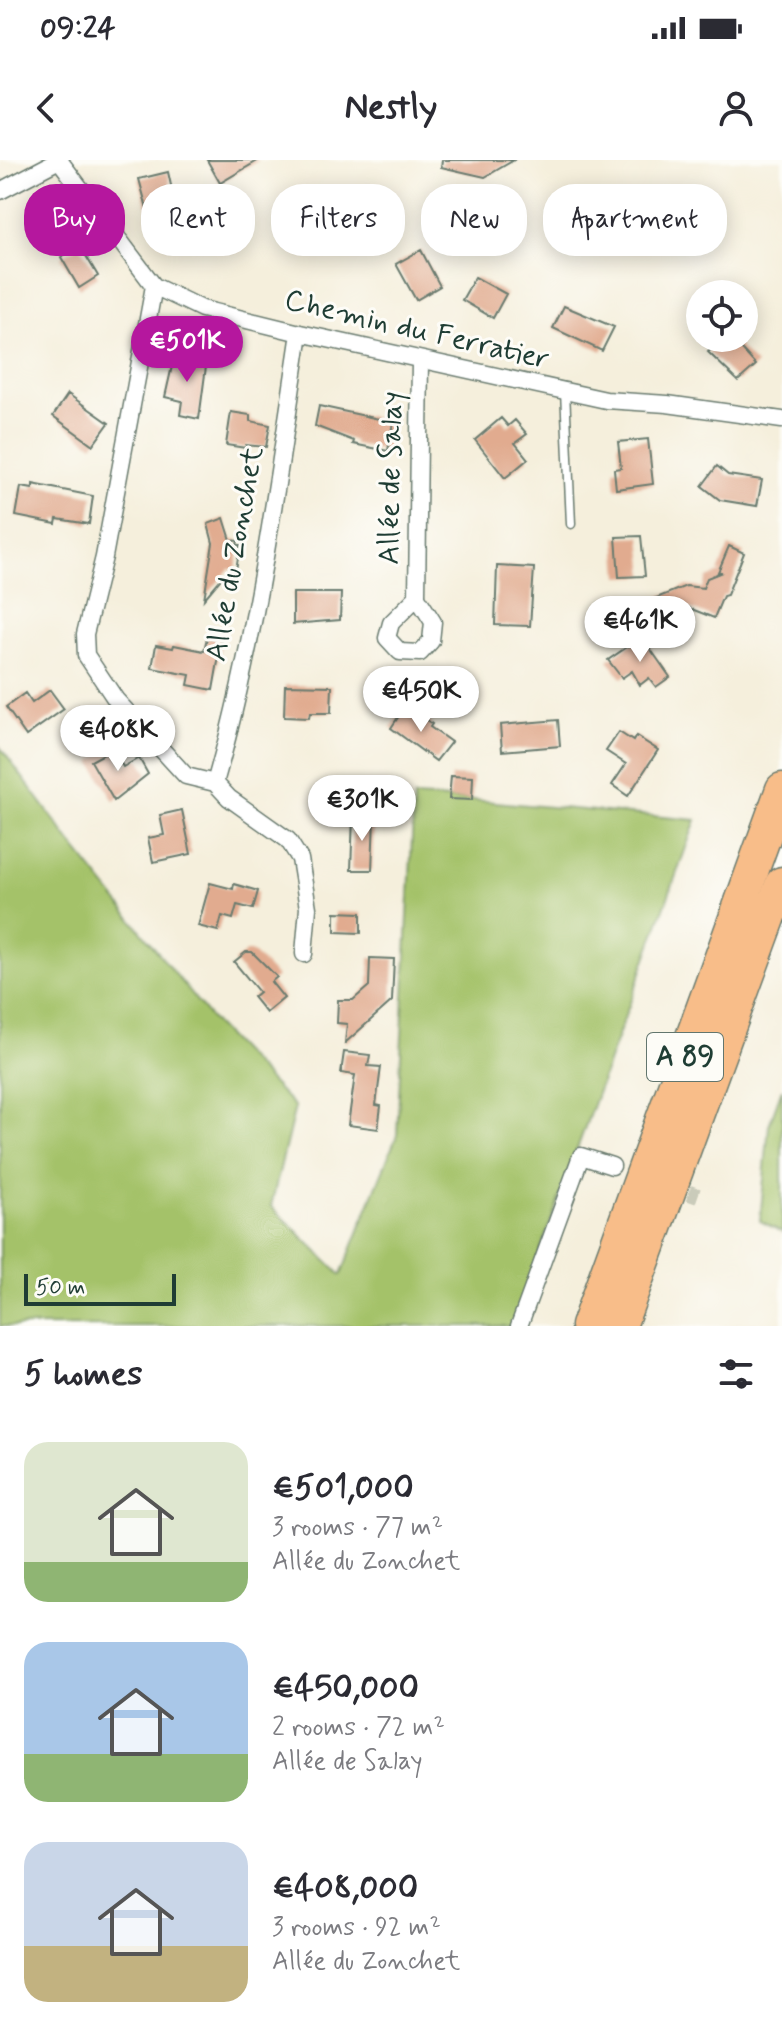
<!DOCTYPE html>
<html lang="en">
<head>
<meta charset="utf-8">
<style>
	body { margin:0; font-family:Mynerve,sans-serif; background:#f2f2f3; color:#2b2b33; height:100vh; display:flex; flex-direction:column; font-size:30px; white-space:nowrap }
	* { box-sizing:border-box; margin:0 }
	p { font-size:26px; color:#7c7c81 }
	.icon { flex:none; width:44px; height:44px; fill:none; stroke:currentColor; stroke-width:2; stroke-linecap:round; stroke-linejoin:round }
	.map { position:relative; height:1166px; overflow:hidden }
	.drawer { display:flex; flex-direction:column; background:#fff; flex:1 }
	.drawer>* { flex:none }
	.top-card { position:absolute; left:24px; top:24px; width:734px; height:72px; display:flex; gap:16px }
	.buttons { position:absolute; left:686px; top:120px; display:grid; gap:16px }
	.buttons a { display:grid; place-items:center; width:72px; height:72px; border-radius:50%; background:#fff; box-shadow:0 4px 20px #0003; font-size:40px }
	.scale { position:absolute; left:24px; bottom:20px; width:152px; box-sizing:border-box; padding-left:8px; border:4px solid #1f3d34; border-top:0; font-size:22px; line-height:28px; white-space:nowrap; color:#1f3d34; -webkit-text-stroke:6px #fdfcf7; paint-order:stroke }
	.price { position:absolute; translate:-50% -68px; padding:0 18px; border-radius:28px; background:#fff; color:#222; font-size:26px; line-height:52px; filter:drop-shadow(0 2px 4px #0008) }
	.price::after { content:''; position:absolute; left:50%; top:48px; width:24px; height:18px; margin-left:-12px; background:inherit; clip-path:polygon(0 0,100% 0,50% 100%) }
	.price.selected { background:#b5179e; color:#fff }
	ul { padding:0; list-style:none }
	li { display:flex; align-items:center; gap:24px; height:200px; padding:0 24px }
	li span { display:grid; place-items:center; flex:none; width:224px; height:160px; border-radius:24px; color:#555 }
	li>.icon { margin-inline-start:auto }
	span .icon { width:96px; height:96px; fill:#fffc; stroke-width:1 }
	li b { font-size:34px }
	h2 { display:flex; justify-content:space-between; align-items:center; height:96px; padding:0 24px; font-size:34px }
	.tag { padding:0 28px; border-radius:32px; background:#fff; box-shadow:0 4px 20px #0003; font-size:28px; line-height:72px }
	.tag.selected { background:#b5179e; color:#fff }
	.status { display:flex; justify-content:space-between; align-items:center; height:56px; padding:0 40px; background:#fff; direction:ltr }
	.status svg { height:22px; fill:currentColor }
	header { display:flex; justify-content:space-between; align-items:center; height:104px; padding:0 24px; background:#fff; font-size:36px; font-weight:700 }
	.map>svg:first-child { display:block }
</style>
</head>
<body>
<div class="status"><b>09:24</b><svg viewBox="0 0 49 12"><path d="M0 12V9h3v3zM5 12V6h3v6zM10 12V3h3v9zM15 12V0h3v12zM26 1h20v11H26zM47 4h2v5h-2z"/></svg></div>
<header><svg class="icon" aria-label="back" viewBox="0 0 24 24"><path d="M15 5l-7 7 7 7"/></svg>Nestly<svg class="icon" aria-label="person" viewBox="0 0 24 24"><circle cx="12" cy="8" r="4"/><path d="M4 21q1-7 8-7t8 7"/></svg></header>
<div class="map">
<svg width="782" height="1166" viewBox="0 0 782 1166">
	<rect width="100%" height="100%" fill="#fdfcf7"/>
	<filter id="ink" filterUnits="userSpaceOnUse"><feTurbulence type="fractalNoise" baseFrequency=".0125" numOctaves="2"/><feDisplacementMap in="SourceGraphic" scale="16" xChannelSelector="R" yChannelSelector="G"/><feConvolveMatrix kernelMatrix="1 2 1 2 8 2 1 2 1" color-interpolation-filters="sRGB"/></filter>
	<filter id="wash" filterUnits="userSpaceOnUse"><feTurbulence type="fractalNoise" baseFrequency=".006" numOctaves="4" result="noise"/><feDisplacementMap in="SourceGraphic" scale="32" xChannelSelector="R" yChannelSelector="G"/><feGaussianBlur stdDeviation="1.8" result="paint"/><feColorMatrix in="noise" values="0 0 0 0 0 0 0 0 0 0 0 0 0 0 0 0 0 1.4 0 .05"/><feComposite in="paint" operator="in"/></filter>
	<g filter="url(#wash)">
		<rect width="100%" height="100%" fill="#f5efdc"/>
		<path fill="#a4c269" stroke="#62804e" stroke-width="2" d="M0,587L75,688L216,865L295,947L271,1046L341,1115L397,975L414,637L472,640L696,660L513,1166H0Z
			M782,929V1072L760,1061L769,965Z"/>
		<g id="blocks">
			<path fill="#e1ab8f" d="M207,0H259L220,23Z
				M442,0H514L485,17L441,7Z
				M168,12L176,48L165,50L171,74L155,77L139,19Z
				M462,32L471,48L453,58L444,42Z
				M80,86L98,116L79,128L61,97Z
				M421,90L440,126L416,140L396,104Z
				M475,117L506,134L493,158L462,140Z
				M564,146L614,167L602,191L553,168Z
				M723,178H731L756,205L738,221L708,192Z
				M175,193L207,199L199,259L180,255L182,241L165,237Z
				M68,234L109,263L93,285L53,256Z
				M319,246L393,262L388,291L353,284L354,281L315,266Z
				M231,252L250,255V261L270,265L266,287L246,285V288L226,285Z
				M501,258L508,266L515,260L527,274L515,283L528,299L505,318L475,280Z
				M648,279L653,324L616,329L614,309L621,308L618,282Z
				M717,306L728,315L762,320L757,346L720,340L702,326Z
				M33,324L93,336L89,364L57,359L56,364L16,356L21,327L33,329Z
				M224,358L231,380L238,381L237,385H240L236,410L229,409L204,439L213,383L208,364Z
				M641,376L645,416L619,417L616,377Z
				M729,386L744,393L727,435L723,436L714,458L684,446L683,459L656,457L649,441L686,426L703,428L707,418L722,412H718Z
				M497,406L534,408L530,466L495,465Z
				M293,433H341L340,460L293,464Z
				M207,477L222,479L213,530L188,525L190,515L152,508L156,485L173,488L174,485L204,491Z
				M642,477L670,517L656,527L649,518L640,525L632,511L622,518L608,500Z
				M285,525L332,526L331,553H310L309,558L284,557Z
				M50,530L64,549L26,576L6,547L25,533L32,543Z
				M403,550L411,556L414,551L432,564L430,567L451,582L436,601L391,568Z
				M558,560L560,586L502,591L500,565Z
				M619,572L633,581L636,576L658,590L628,636L612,625L626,604L606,591Z
				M113,589L123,607L139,598L148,614L114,641L91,601Z
				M451,616L473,617L472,640L449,639Z
				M182,650L191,694L153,702L148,678L164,675L160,655Z
				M353,656L374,657L372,710H351Z
				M210,723L233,729L234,724L258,731L253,749L237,745L233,759L222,756L218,771L198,766Z
				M335,752L361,753V773L335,772Z
				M246,792H252L277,817L271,822L284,838L266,853L253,837L259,832L234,802Z
				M370,798L394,799L392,841L345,883L347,864L337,863L338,840H353L369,826Z
				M344,892L370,895L368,906L381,907L376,945L381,946L378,969L348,965L355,915L341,913Z"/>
		</g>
	</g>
	<g filter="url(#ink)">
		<use href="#blocks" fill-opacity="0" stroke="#6a7b6f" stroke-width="2"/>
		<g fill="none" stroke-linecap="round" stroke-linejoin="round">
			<path stroke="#cacbba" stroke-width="16" stroke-dasharray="16 8" stroke-linecap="butt" d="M666,1025L698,1036"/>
			<defs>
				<path id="lane" d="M565,231L571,364"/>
				<path id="street" d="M59,0L154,126L202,149L300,173L606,240L667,244L782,260
					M0,31L59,0
					M154,126L104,397L85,474L86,495L116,540L186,616L215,623L229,638L288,680L300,699L308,748L304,794
					M417,437L391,463L387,478L400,492L420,493L431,481L433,462L417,437L420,200
					M215,623C257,476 277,324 300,173
					M519,1166L581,996L612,1006"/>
				<path id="highway" d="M587,1166L782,629
					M620,1166L782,723"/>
			</defs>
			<use href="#lane" stroke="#6a7b6f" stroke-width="11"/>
			<use href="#street" stroke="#6a7b6f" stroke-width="19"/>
			<use href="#highway" stroke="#6a7b6f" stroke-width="35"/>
			<use href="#lane" stroke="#fff" stroke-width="8"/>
			<use href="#street" stroke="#fff" stroke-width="16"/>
			<use href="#highway" stroke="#f8bd89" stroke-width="32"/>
		</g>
	</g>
	<g text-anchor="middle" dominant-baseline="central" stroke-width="6" stroke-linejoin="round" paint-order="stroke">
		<rect fill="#fdfcf7" stroke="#62766e" stroke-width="2" x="647" y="873" width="76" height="48" rx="6"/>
		<g font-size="28" font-weight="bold" fill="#1f3d34">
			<text x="685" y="897">A 89</text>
		</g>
		<g font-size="30" fill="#1f3d34" stroke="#fdfcf7">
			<text transform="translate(417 170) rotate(13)">Chemin du Ferratier</text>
			<text transform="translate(391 318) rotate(-89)">Allée de Salay</text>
			<text transform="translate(235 394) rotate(-80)">Allée du Zonchet</text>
		</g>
	</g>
</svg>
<div class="buttons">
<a><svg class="icon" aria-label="locate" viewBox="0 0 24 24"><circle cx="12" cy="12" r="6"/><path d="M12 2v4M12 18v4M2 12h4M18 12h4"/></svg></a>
</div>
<div class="scale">50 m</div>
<b class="price selected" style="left:187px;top:224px">€501K</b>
<b class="price" style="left:640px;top:504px">€461K</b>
<b class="price" style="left:421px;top:574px">€450K</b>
<b class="price" style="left:118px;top:613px">€408K</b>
<b class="price" style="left:362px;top:683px">€301K</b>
<div class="top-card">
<a class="tag selected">Buy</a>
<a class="tag">Rent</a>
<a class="tag">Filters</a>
<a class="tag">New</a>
<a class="tag">Apartment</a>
</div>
</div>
<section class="drawer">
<h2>5 homes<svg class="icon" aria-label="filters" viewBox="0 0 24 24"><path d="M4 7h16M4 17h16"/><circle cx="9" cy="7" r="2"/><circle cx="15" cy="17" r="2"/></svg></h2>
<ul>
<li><span style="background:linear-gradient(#dfe7d0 75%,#8fb573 0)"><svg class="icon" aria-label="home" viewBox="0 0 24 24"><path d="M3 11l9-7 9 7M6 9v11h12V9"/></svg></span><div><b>€501,000</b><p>3 rooms · 77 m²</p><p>Allée du Zonchet</p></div></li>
<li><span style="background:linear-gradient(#a9c7e8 70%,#8fb573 0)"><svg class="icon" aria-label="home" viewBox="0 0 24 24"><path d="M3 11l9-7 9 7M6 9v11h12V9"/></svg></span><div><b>€450,000</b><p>2 rooms · 72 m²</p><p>Allée de Salay</p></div></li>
<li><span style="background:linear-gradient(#c9d6e8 65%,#c2b280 0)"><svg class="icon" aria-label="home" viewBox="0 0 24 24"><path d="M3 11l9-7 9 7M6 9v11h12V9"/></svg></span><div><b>€408,000</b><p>3 rooms · 92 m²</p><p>Allée du Zonchet</p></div></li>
</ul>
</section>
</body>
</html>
